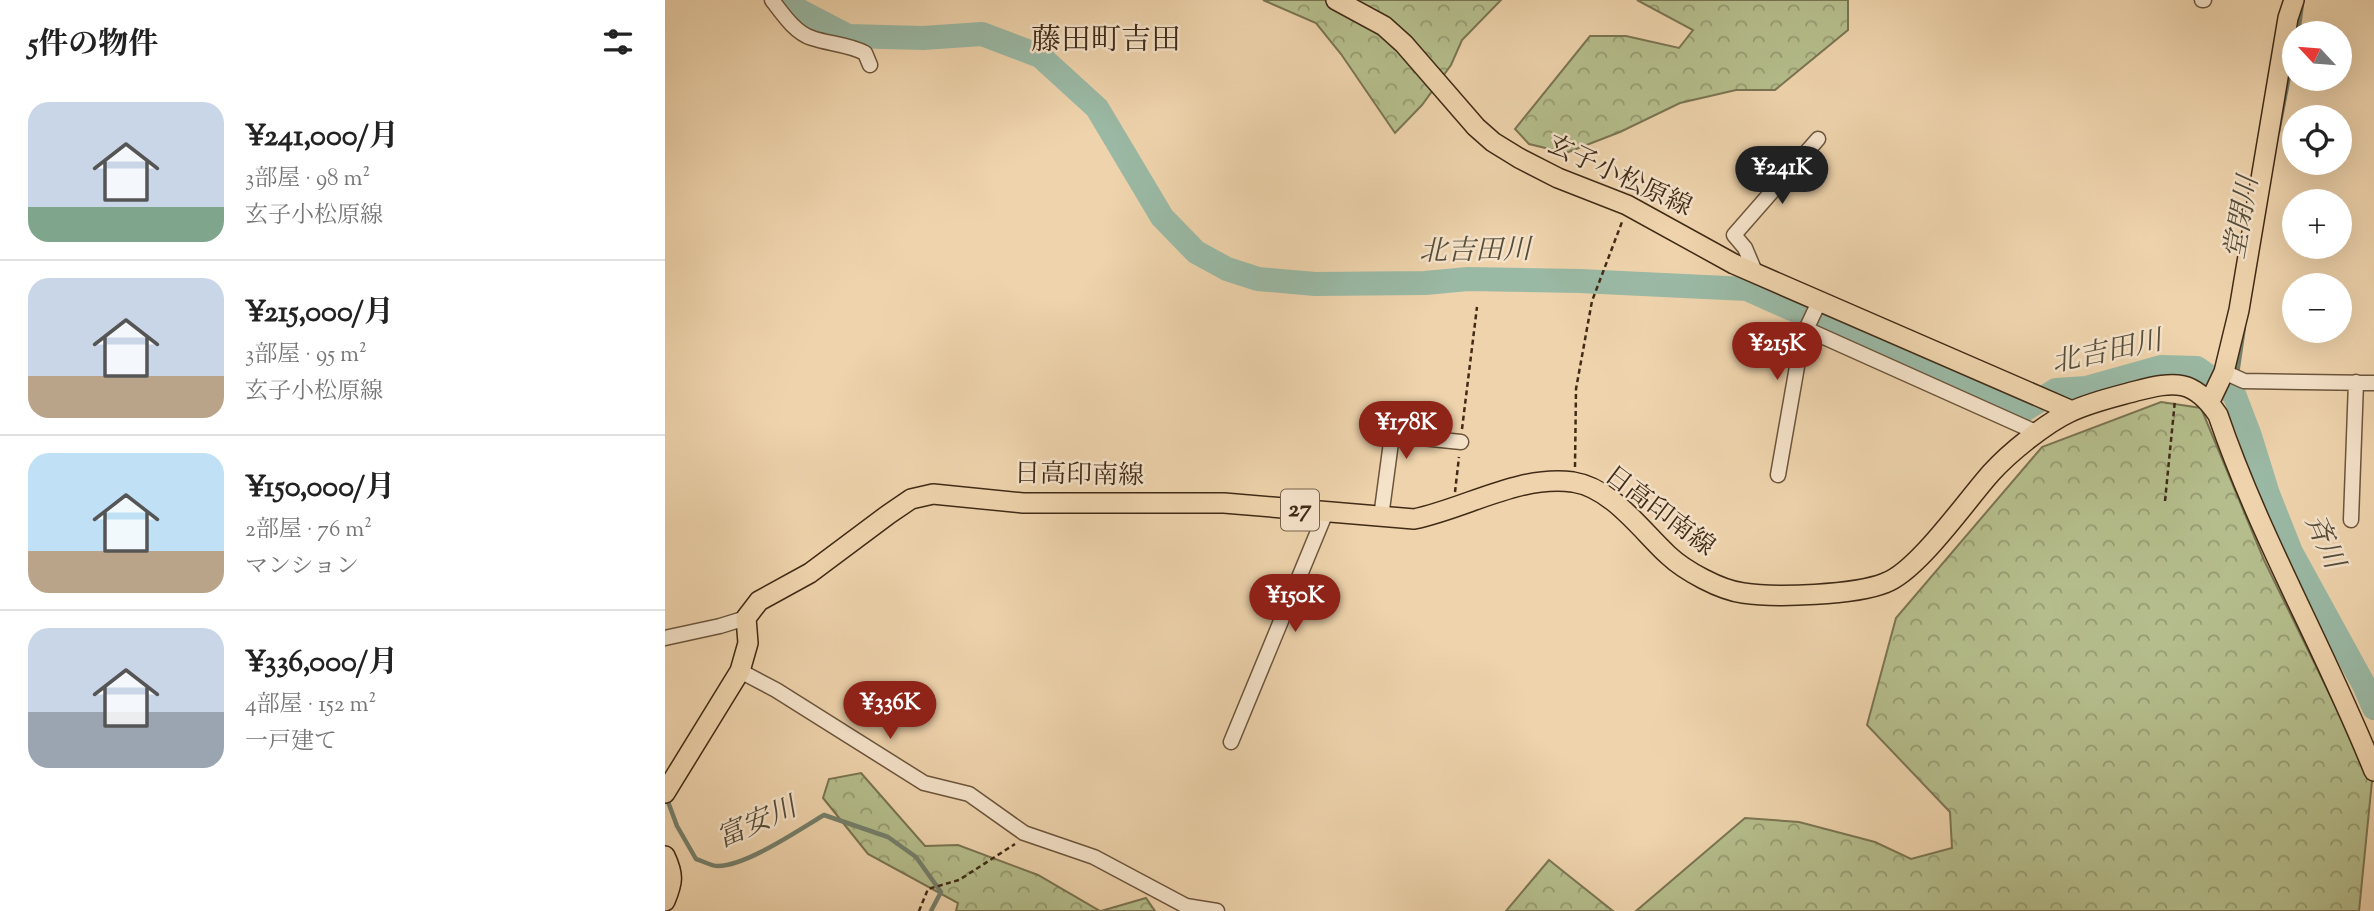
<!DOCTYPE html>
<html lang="ja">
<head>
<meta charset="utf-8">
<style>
	body { margin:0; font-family:"Sorts Mill Goudy","Noto Serif JP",serif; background:#f2f2f2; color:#222; height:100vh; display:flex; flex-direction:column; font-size:26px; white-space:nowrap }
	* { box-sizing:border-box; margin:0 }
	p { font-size:23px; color:#767676 }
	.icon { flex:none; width:38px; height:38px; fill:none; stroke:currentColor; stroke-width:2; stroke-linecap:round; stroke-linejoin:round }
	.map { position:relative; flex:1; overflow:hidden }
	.details { display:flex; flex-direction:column; background:#fff; width:665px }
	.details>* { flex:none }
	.needle { width:46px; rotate:296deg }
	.fabs { position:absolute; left:1617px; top:21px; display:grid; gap:14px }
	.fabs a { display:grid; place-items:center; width:70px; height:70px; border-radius:50%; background:#fff; box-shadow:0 7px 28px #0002; font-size:35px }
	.price { position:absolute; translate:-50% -60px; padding:0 16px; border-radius:24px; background:#8f2418; color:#fff; font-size:23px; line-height:46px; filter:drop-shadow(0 2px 4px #0008) }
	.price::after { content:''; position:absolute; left:50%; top:42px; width:21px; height:16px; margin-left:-10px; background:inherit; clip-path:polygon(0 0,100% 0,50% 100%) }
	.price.active { background:#222; color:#fff }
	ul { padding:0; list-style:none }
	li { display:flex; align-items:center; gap:21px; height:175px; padding:0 28px }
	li+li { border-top:2px solid #e0e0e0 }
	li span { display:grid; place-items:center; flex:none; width:196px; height:140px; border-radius:21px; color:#555 }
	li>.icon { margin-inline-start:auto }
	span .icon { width:84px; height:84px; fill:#fffc; stroke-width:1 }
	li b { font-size:30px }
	h2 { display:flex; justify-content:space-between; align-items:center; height:84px; padding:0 28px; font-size:30px }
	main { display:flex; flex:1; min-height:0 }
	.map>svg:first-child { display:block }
</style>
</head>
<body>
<main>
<section class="details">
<h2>5件の物件<svg class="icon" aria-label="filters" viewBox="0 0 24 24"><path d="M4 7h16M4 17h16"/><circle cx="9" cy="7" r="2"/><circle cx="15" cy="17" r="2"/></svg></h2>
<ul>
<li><span style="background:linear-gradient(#c9d6e8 75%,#7fa58c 0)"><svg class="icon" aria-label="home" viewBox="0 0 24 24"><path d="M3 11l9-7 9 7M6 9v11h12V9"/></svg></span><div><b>¥241,000/月</b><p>3部屋 · 98 m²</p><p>玄子小松原線</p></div></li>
<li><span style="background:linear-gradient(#c9d6e8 70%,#b9a48a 0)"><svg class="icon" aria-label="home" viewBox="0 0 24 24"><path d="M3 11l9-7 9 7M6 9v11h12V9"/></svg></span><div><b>¥215,000/月</b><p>3部屋 · 95 m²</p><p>玄子小松原線</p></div></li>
<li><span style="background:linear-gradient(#bfe0f5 70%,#b9a48a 0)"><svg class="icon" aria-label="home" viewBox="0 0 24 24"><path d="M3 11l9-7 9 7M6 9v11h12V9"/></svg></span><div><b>¥150,000/月</b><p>2部屋 · 76 m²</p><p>マンション</p></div></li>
<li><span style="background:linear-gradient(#c9d6e8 60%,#9aa5b1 0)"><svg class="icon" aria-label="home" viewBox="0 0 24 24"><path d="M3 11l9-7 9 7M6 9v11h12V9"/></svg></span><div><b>¥336,000/月</b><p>4部屋 · 152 m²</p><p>一戸建て</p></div></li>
</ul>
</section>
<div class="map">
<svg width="1709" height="911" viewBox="0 0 1709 911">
	<defs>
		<pattern id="forest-crowns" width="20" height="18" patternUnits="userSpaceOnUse" patternTransform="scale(1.75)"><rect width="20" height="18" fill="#b5bd8c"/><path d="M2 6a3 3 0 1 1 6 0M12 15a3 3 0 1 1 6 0" fill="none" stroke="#959a71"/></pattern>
	</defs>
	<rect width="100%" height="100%" fill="#eed3ac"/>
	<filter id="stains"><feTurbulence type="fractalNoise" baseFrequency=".00286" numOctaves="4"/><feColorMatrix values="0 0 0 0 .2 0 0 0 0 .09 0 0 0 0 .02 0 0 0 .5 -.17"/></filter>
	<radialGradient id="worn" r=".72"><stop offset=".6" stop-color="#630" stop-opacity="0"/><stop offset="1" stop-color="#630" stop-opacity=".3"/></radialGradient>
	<path fill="url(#forest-crowns)" stroke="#7a7452" stroke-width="2" d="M598,0H836L797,40L786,65L757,105L730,133L676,54L651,23Z
		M972,0H1183V30L1110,90H1071L1015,103L955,132L901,153L864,144L850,129L925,36H961L1014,48L1028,30Z
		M1496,402L1536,408L1599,560L1707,781L1694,911H971L1080,818L1134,822L1210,842L1246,859L1287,848L1285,812L1202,725L1231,618L1377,447Z
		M196,773L260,846L293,845L373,875L435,911H291L293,903L203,854L158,798L164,779Z
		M884,860L948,911H841Z
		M481,898L490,911H436Z"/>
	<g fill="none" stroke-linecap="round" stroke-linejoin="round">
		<path stroke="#76806c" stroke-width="4.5" d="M1633,33L1637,4
			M1613,132L1629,51
			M1569,394L1579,327
			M2,799L12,826L31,859C38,861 46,866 53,866C81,866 134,830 159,815L223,837L251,857L276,892L266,911"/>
		<path stroke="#9ab9a5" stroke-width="24" d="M127,0L133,10L183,36L258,38L317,34L375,56L432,108L497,217L531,252L562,269L593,279L650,284L760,283L803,279L915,281L1082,289L1356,412L1391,390L1421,388L1496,367L1532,368L1569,394L1585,436L1603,494L1626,552L1699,685L1709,708"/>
		<defs>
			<path id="minor" d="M107,0C117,13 130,33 147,38C164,44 183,44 200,53L205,65
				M1537,0H1539
				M1091,274L1080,248L1069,235L1153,139
				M1141,329L1373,433
				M1559,372L1579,381L1709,383
				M1113,475L1137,338L1154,302
				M716,517L727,435L796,442
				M1686,520L1691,382
				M0,638L55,626L81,618
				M75,671L111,690L259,783L304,794L359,833L429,857L521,906L552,911
				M566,742L661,512"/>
			<path id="major" d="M671,0L719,26L739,44L811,127L828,142L854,158L893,178L962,205L1069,264L1407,411
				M1543,400L1547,397L1559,372L1574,310L1623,18L1629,0
				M0,793L75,671L83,643L81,618L94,601L145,573L224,514L246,499L268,494L358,503H559L749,519C802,508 853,475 908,482C947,488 976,530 1003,555C1020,571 1055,590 1078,593C1111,598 1190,595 1220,583C1252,572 1301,501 1326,473C1344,453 1381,423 1405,412C1426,402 1449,397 1471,391C1510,381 1529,379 1553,415C1595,538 1661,651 1709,771
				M0,856C9,875 8,882 0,901"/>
		</defs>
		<use href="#minor" stroke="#6c553c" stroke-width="17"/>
		<use href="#major" stroke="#402b17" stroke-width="22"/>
		<path stroke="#402b17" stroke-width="2.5" stroke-dasharray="5 3.5" stroke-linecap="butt" d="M797,429L812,307
			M910,467L911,389L927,301L957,222
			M790,492L794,457
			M1500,501L1510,400
			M254,911L263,889L294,880L350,844"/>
		<use href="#minor" stroke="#f4e2c9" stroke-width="14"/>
		<use href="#major" stroke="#eed3ac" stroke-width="19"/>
	</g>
	<g text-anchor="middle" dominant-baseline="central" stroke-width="5" stroke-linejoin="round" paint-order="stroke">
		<rect fill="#f4e2c9" stroke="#76624c" stroke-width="2" x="616" y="489.5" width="38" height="41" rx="5"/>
		<g font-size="24" font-weight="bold" fill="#402b17">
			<text x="635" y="510">27</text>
		</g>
		<g font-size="26" fill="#402b17" stroke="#f4e2c9">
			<text transform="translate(954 177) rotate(25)">玄子小松原線</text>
			<text transform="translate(414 476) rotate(1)">日高印南線</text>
			<text transform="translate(994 512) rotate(37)">日高印南線</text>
		</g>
		<g font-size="28" font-style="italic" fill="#564e3a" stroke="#f4e2c9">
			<text transform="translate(1578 218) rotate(-80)">堂閉川</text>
			<text transform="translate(810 252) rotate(-1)">北吉田川</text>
			<text transform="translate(1442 353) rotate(-12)">北吉田川</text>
			<text transform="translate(1658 542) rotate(66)">斉川</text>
			<text transform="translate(92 824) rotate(-24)">富安川</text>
		</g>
		<g font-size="30" fill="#402b17" stroke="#f4e2c9">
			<text x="441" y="41">藤田町吉田</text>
		</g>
	</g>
	<rect width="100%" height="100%" filter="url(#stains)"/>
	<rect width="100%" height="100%" fill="url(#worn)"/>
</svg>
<div class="fabs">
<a><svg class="needle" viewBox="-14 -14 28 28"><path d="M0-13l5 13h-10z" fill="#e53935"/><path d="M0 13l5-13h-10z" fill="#767676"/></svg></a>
<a><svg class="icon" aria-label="locate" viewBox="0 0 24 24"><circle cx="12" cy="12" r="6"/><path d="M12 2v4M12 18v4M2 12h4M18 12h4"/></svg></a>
<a>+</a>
<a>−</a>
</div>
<b class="price active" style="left:1117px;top:206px">¥241K</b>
<b class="price" style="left:1112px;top:382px">¥215K</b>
<b class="price" style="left:741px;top:461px">¥178K</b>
<b class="price" style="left:630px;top:634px">¥150K</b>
<b class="price" style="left:225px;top:741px">¥336K</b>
</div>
</main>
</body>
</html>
